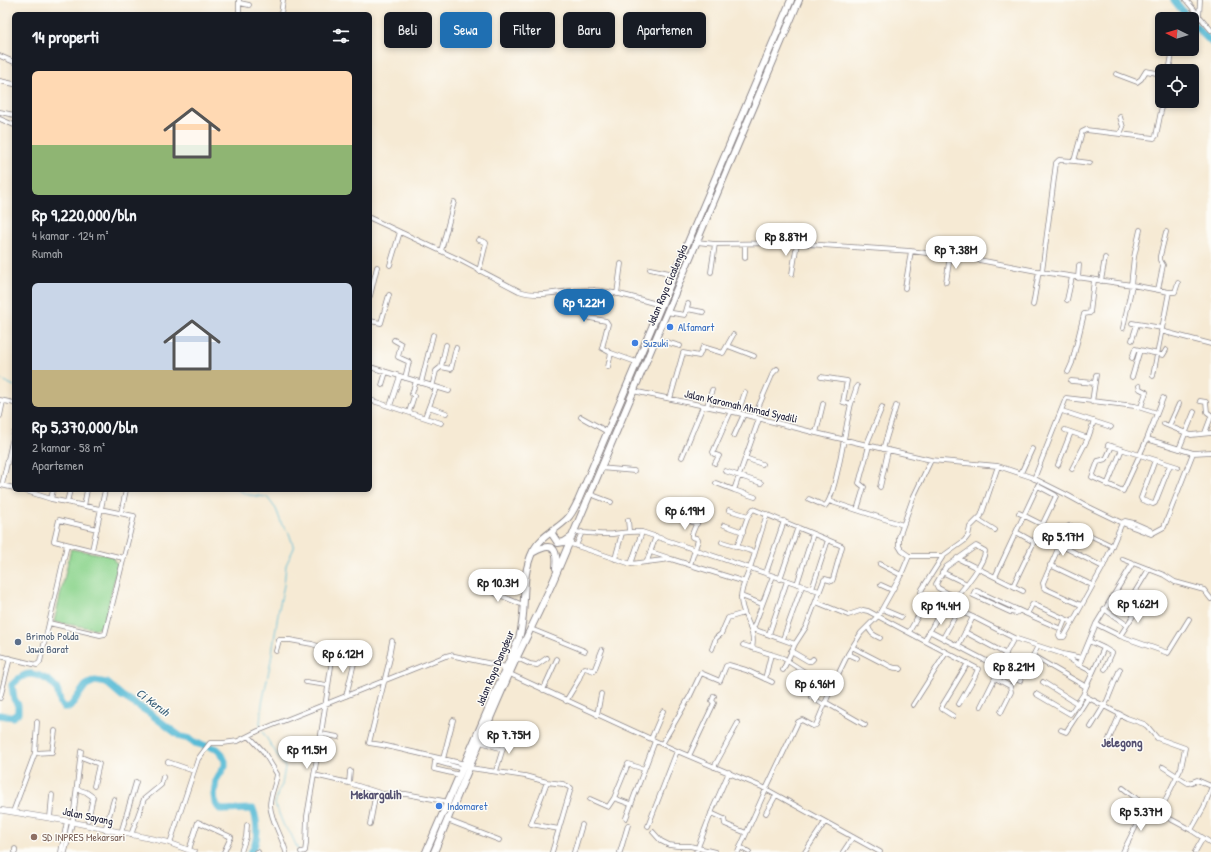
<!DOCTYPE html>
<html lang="id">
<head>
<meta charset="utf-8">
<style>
	body { margin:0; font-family:"Patrick Hand",sans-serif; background:#20242c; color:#f1f3f6; height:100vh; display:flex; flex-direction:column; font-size:15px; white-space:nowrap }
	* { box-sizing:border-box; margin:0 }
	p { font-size:13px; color:#9ea1a6 }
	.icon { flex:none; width:22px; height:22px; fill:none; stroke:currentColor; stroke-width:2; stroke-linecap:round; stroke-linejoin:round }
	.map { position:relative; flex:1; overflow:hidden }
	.panel { position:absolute; left:12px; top:12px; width:360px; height:480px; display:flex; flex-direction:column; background:#171b24; border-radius:6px; box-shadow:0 2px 6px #0003 }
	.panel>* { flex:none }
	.top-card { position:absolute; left:384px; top:12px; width:380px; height:36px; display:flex; gap:8px }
	.needle { width:26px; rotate:275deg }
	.buttons { position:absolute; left:1155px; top:12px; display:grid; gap:8px }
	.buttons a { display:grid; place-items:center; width:44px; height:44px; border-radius:6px; background:#171b24; box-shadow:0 2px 6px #0003; font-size:20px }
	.price { position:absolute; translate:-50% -34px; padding:0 9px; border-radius:14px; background:#fff; color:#222; font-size:13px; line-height:26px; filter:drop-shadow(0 1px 2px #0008) }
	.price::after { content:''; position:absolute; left:50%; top:24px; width:12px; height:9px; margin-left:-6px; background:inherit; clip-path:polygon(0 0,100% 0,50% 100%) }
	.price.active { background:#1f6fb2; color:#fff }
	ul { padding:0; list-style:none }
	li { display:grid; align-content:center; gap:8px; height:212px; padding:0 20px }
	li span { display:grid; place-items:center; height:124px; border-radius:6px; color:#555 }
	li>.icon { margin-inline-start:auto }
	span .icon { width:72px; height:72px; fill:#fffc; stroke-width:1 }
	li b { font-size:17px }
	h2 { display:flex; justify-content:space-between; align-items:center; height:48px; padding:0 20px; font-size:17px }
	.chip { padding:0 14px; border-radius:6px; background:#171b24; box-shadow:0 2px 6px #0003; font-size:14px; line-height:36px }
	.chip.active { background:#1f6fb2; color:#fff }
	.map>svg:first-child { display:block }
</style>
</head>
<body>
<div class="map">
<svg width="1211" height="852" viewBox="0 0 1211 852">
	<rect width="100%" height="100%" fill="#fdfcf7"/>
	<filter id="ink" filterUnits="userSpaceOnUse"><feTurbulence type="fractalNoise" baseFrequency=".025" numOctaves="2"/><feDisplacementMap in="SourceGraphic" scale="8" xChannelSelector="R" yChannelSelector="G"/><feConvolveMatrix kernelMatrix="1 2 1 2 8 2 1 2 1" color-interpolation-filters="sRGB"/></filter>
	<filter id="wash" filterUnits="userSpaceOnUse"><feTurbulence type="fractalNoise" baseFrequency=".012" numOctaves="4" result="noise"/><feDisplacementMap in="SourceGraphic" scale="16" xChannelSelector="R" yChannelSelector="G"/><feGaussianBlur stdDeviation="0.9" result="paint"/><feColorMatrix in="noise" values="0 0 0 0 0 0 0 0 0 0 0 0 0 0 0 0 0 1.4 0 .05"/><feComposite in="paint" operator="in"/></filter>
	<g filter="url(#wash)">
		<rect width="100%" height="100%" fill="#f6ead4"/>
		<path fill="#8ed58f" stroke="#587c65" d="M71,549L114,556V561L118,564L104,624L97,629L54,622Z"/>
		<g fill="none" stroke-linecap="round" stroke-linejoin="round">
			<path stroke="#58bbd6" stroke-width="1" d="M0,379L14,386
				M238,490L249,495L267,497L276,509L282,525L289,533L294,548L286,565L284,585L279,608L271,660L262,704L260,723L261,728
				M262,731L285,767L282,785L278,792L275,804L284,826L291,834L299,852"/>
			<path stroke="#58bbd6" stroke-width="7" d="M1174,0L1189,19
				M1192,23L1211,42
				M0,715L13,717L18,713V705L14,699L12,685C17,680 23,674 31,674C40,675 53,681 57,690C60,696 58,701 63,707H70L86,685L95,681L107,683L122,696L148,712L181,737L190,739L195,743L217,749L221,753L225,761V766L216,780L214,795L215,802L218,807L221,810L253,809C258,822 259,841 251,852"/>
		</g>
	</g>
	<g filter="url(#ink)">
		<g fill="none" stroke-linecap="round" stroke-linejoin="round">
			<defs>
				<path id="minor" d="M1186,0L1211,30
					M240,3L249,5
					M239,14V0
					M281,14L283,0
					M1192,26L1199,18L1200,0
					M0,56L14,62
					M1169,71L1173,49
					M1116,74L1137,82L1141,79L1146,71L1162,74
					M0,81L14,84
					M0,112L14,115
					M0,119L14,125
					M1120,134L1123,127L1120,117
					M1074,161L1090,163
					M370,218L456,258L519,291C542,299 564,289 587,290C612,290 637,299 661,305
					M479,240L485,242L486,243L479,271
					M697,242L715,244L792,243L911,251L979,260L1042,272L1132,285L1169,292L1153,376
					M770,243V230
					M441,251L454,202
					M745,258V244
					M390,265L400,232
					M650,269L674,274
					M711,272L715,244
					M1042,272L1056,163L1059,160L1074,161L1082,132L1086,130L1154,138L1156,136L1163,101
					M792,274L797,243
					M1078,278L1079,265
					M1101,281L1105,258
					M946,282L950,256
					M1131,285L1134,257L1140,230
					M905,288L911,251
					M594,290L588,314L590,318L606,321L608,324L602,348L611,353L636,362
					M1158,290L1163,265L1160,260V256L1166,232
					M1169,292H1175L1178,283
					M617,294L621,264
					M370,296L377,267
					M1067,300L1072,277
					M1033,305L1039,271
					M687,309L703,312
					M666,312L685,315L688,304
					M370,321L381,323L389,295
					M1132,323L1162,328
					M1123,328L1132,285
					M1161,331L1211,344
					M655,339L680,346
					M394,340L401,344L398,357L409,362L405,378
					M1132,340L1137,324
					M728,346L754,356
					M1132,358L1135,349L1163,355L1166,350
					M370,367L449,391
					M441,367L446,345
					M608,367L611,353
					M1068,372L1072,363L1084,314L1090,313L1094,280
					M821,377L847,381L843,402L851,404
					M1132,377L1140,350
					M1071,381L1095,383
					M421,383L433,335
					M382,385L386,372
					M1139,386L1140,389L1146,392L1141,407
					M432,387L436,371L441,367L451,369L456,348
					M633,391L738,413L816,433L931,460L998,466L1031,477L1067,495L1089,507L1122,523L1151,534L1164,527L1193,453
					M412,394L416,381
					M670,399L683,353L699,356L703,347L723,353L733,335
					M0,400L14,403
					M370,400L441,423
					M1200,401L1206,402L1207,412L1211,415
					M1092,402L1096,375
					M390,406L400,376
					M707,406L712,390
					M429,407L446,413
					M1062,411L1111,427
					M409,412L414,396
					M738,413L745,392
					M0,416L3,401
					M425,417L436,388
					M581,417L606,431
					M754,417L773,373L777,369
					M1164,424L1191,435L1211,433
					M1169,426L1179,404
					M1065,430L1088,438
					M816,433L823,404
					M1205,433L1211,417
					M734,436L744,414
					M1147,439L1193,453L1211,452
					M1108,445L1178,467
					M866,446L882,407
					M1112,446L1106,459L1098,461L1092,477L1123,491L1147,439L1163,398
					M883,449L896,406
					M1179,449L1194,412
					M682,457L703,406
					M745,458L762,464
					M931,460L913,498L899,537V546L902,551L909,556H943L964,541L968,536L970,527L981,516L998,466
					M1155,460L1141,498L1142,500L1153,504L1155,503L1170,465
					M715,463L719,456L714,454L713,452L731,411
					M1058,465L1071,432
					M600,468L634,471
					M1072,469L1088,438L1094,421
					M725,471L761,483
					M1021,473L1032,449
					M1034,479L1066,398L1135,406L1157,413
					M716,483L734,490
					M1,485L14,488
					M2,485L14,433
					M1107,485L1122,449
					M880,487L888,451
					M23,490L51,499L134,516L105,634L100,635L49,623
					M590,494L611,502
					M755,497L734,490L759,419
					M51,499L53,490
					M809,499L825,506C836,497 846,423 851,404C853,398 855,392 857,386
					M829,501L903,525
					M67,502L70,490
					M84,506L87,490
					M729,510L748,516
					M857,510L864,487L859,483L869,446
					M121,513L126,490
					M1019,513L1049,528
					M675,515L697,524
					M628,520L629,531
					M979,520L995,530
					M724,525L743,532
					M97,529L59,520L54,541L123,558
					M574,532C587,533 600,535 613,534C623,533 631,531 642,532L819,591
					M1016,532L1034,542
					M722,542L754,552
					M568,543L631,564L671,559L745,582
					M1060,545L1103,567
					M576,546L582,532
					M976,546L985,551C985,562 965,587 957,596L955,597L938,588L936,584L946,567Z
					M737,547L748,516L753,509L828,540L812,589
					M92,550L105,490
					M651,552L669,558
					M943,556L922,589L921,592L923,595L973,617L1014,638L1063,654L1082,658
					M957,558L1023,591
					M615,559L622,533
					M1123,559L1133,563
					M647,561L656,536
					M631,564L642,532
					M880,564L901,575
					M690,565L698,540L696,538L692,537V534L699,517
					M1050,565L1092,585
					M942,572L967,584
					M766,573L784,521
					M995,577L1038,485
					M780,579L798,527
					M797,584L813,534
					M881,585L892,590
					M478,586L523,605
					M1013,586L1056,496L1055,495L1038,486
					M741,596L762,604
					M1112,596L1136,612
					M816,602L848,615L863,610L868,611L978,669L974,678L959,704
					M1081,605L1044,588L1043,583L1067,528L1069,526H1071L1112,546
					M1127,605L1149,569
					M882,609L901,617
					M1104,609L1127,625
					M1019,611L1016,613L1010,612L973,595L975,591H977L1027,614L1032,605L1033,604L1072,622
					M1027,614L1061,629
					M1065,620L1059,635L1060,637H1064L1103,567L1122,523L1125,521L1134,523L1150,530L1151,534
					M1096,624L1120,636L1168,653L1189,619
					M868,626C870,633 873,635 880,638
					M750,628L795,644
					M531,629L585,651
					M753,629L773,576
					M929,631L998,667
					M909,632L929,597
					M965,632L1006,654
					M769,634L787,581
					M1120,636L1142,602
					M943,638L958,611
					M783,639L802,586
					M925,640L944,605
					M392,641L389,657L390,658L369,743L382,745L465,764
					M1089,641L1104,648L1093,672
					M743,645L783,658L831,689
					M958,646L973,617
					M852,647L881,662C886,663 888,666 892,667C896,669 898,667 901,669
					M752,648C757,629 740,615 741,597C741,587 747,577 750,568C756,550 761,532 767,514
					M1104,648L1112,653L1105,669
					M712,649L716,638L721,634L728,618L744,613
					M276,651L279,640H290L312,644L332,651L333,653L321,734L307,816L306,844L305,851L301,852
					M791,651L808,661H811L813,659
					M848,654L857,658
					M1064,655L1079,665
					M0,656L37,665L40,662L67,545
					M1033,656L1083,685L1086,687L1083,695L1127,718L1144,724L1147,726L1157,738L1185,748L1181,768L1159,813
					M517,658L530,664L537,665L547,658
					M783,670L795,644L806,627L824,580L825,579L832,581L833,579L842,547V546L828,540
					M510,674L677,751L762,787L880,852
					M1006,674L1020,681L1038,646
					M765,679L771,654
					M306,682L327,685
					M1043,682L1078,704
					M1086,687L1093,672L1079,665L1096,624L1133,563L1164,575L1175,582L1204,590L1211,599
					M543,690L557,659
					M1036,694L1070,714L1083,695
					M346,696L356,655
					M811,697L824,705
					M0,698L10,658
					M566,701L578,681L583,669L585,668L594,671L602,650
					M825,702L865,725
					M913,705L946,653
					M981,706L995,678
					M1001,712L1011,692L1010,686L995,678L994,675L1014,638
					M597,715L601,694
					M953,716L942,709V706L968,663
					M1091,727L1107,701L1120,669
					M1061,730L1066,732L1088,698
					M321,734L338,737
					M249,736L263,751L277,774C276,784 270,795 270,805C271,821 282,836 286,852
					M651,739L663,711
					M1109,739L1120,714
					M481,742L502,749
					M662,744L690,696L701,673L720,681L726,666L729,665L746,670L772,682
					M35,753L37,722
					M689,756L714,703L712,701L714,696
					M81,757L99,764L94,786
					M443,759L453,720
					M168,762L194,771
					M714,767L738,723
					M1163,767L1188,783L1192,782L1197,780L1211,786
					M470,768L525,776L547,782L563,784L571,788L552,852
					M496,771L507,735
					M314,775L349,783L383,794H406L449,802
					M460,775L434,769L435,761L463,769
					M547,782L531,824L559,829
					M349,783L350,771
					M1123,788L1146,806L1191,830L1211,843
					M77,789L86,792L93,797L88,820
					M614,798L630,804
					M590,799L608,807L614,798L628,764L644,769
					M13,812L35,753L52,752L55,731
					M711,813L724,819L725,824L746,833
					M766,813L776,795
					M50,818L52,795
					M626,818L655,741
					M447,820L499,840
					M370,824L376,792
					M648,826L677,751
					M105,830L114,799
					M1191,830L1204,807L1211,789
					M653,832L661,841L669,845L677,846H690L715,852
					M121,833L136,782
					M131,835L144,799L161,785L163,777
					M170,843L198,759L210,743H223L238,741L258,731L446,656L450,655L506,667
					M740,847L749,852
					M15,849V852
					M189,850L198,822L231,837L224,852
					M61,852L67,821
					M65,852L73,819L81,751
					M241,852L246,837L247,825
					M256,852H258
					M574,852L582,825
					M620,852L628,825
					M696,852L714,806L729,772
					M738,852L766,789L798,722L802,720L813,726L816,725L831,689L848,654L861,633L878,616L901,575L909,556
					M805,852L825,822
					M843,852L853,837
					M1123,852L1146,806
					M1195,852L1203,838"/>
				<path id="major" d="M0,810L67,821L167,842L194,852"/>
				<path id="highway" d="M553,530L552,534L558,543L564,542L570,538
					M534,552C553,541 558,549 556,568
					M426,852L519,638C528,610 519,579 533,551C541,536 556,530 567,519C572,514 575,507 578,501L791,0
					M434,852C461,788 487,723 516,659C529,632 542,606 554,579C635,386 717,193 799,0"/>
			</defs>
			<use href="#minor" stroke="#8c8688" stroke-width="5.5"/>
			<use href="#major" stroke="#8c8688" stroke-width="6"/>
			<use href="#highway" stroke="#8c8688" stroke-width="8"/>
			<use href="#minor" stroke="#fff" stroke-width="4"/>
			<use href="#major" stroke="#fff" stroke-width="5"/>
			<use href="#highway" stroke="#fff" stroke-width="6"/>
		</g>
	</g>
	<g fill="#3f7fe0" stroke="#fdfcf7" stroke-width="1.5">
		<circle cx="670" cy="327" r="4"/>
		<circle cx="635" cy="343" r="4"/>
		<circle cx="439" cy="806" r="4"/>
	</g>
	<circle fill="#5c6f8a" stroke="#fdfcf7" stroke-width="1.5" cx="18" cy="642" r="4"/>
	<circle fill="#8d6e63" stroke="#fdfcf7" stroke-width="1.5" cx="34" cy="837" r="4"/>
	<g text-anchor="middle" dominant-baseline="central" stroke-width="3" stroke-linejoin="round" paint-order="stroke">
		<g font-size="11" fill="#22223b" stroke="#fdfcf7">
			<text transform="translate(667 285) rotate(-67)">Jalan Raya Cicalengka</text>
			<text transform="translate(741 406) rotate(13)">Jalan Karomah Ahmad Syadili</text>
			<text transform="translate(495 668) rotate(-67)">Jalan Raya Dangdeur</text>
			<text transform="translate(88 816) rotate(12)">Jalan Sayang</text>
		</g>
		<g font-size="11" fill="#366cbe" stroke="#fdfcf7" text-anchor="start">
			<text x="678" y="327">Alfamart</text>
			<text x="643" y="343">Suzuki</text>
			<text x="447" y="806">Indomaret</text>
		</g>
		<g font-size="11" fill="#4e5e75" stroke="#fdfcf7" text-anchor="start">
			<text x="26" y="636">Brimob Polda<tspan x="26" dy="13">Jawa Barat</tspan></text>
		</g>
		<g font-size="11" fill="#785e54" stroke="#fdfcf7" text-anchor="start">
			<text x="42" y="837">SD INPRES Mekarsari</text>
		</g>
		<g font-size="12" font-style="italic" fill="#385f79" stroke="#fdfcf7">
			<text transform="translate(153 702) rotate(36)">Ci Keruh</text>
		</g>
		<g font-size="13" font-weight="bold" fill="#545070" stroke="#fdfcf7">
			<text x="1122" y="742">Jelegong</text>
			<text x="376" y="794">Mekargalih</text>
		</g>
	</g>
</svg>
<div class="buttons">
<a><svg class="needle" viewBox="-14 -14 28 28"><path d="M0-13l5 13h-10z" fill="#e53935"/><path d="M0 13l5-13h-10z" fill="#9ea1a6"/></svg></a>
<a><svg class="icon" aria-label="locate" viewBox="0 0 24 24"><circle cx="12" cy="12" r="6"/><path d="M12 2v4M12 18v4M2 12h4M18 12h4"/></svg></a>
</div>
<b class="price" style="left:786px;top:257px">Rp 8.87M</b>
<b class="price" style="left:956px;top:270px">Rp 7.38M</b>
<b class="price active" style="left:584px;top:323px">Rp 9.22M</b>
<b class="price" style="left:685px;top:531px">Rp 6.19M</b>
<b class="price" style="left:1063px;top:557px">Rp 5.17M</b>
<b class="price" style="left:498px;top:603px">Rp 10.3M</b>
<b class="price" style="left:1138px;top:624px">Rp 9.62M</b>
<b class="price" style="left:941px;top:626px">Rp 14.4M</b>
<b class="price" style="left:343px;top:674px">Rp 6.12M</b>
<b class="price" style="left:1014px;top:687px">Rp 8.21M</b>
<b class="price" style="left:815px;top:704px">Rp 6.96M</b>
<b class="price" style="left:509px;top:755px">Rp 7.75M</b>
<b class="price" style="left:307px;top:770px">Rp 11.5M</b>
<b class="price" style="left:1141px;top:832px">Rp 5.37M</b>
<div class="top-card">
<a class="chip">Beli</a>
<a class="chip active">Sewa</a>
<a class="chip">Filter</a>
<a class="chip">Baru</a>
<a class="chip">Apartemen</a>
</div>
<section class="panel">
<h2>14 properti<svg class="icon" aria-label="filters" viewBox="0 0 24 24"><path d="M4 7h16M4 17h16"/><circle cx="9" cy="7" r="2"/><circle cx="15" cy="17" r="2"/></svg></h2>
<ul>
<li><span style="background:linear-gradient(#ffd9b3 60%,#8fb573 0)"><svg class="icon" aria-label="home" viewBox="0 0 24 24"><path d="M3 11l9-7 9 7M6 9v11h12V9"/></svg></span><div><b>Rp 9,220,000/bln</b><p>4 kamar · 124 m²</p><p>Rumah</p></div></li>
<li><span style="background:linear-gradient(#c9d6e8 70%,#c2b280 0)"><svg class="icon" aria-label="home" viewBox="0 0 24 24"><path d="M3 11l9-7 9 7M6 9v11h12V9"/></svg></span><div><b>Rp 5,370,000/bln</b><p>2 kamar · 58 m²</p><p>Apartemen</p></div></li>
</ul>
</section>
</div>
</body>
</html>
